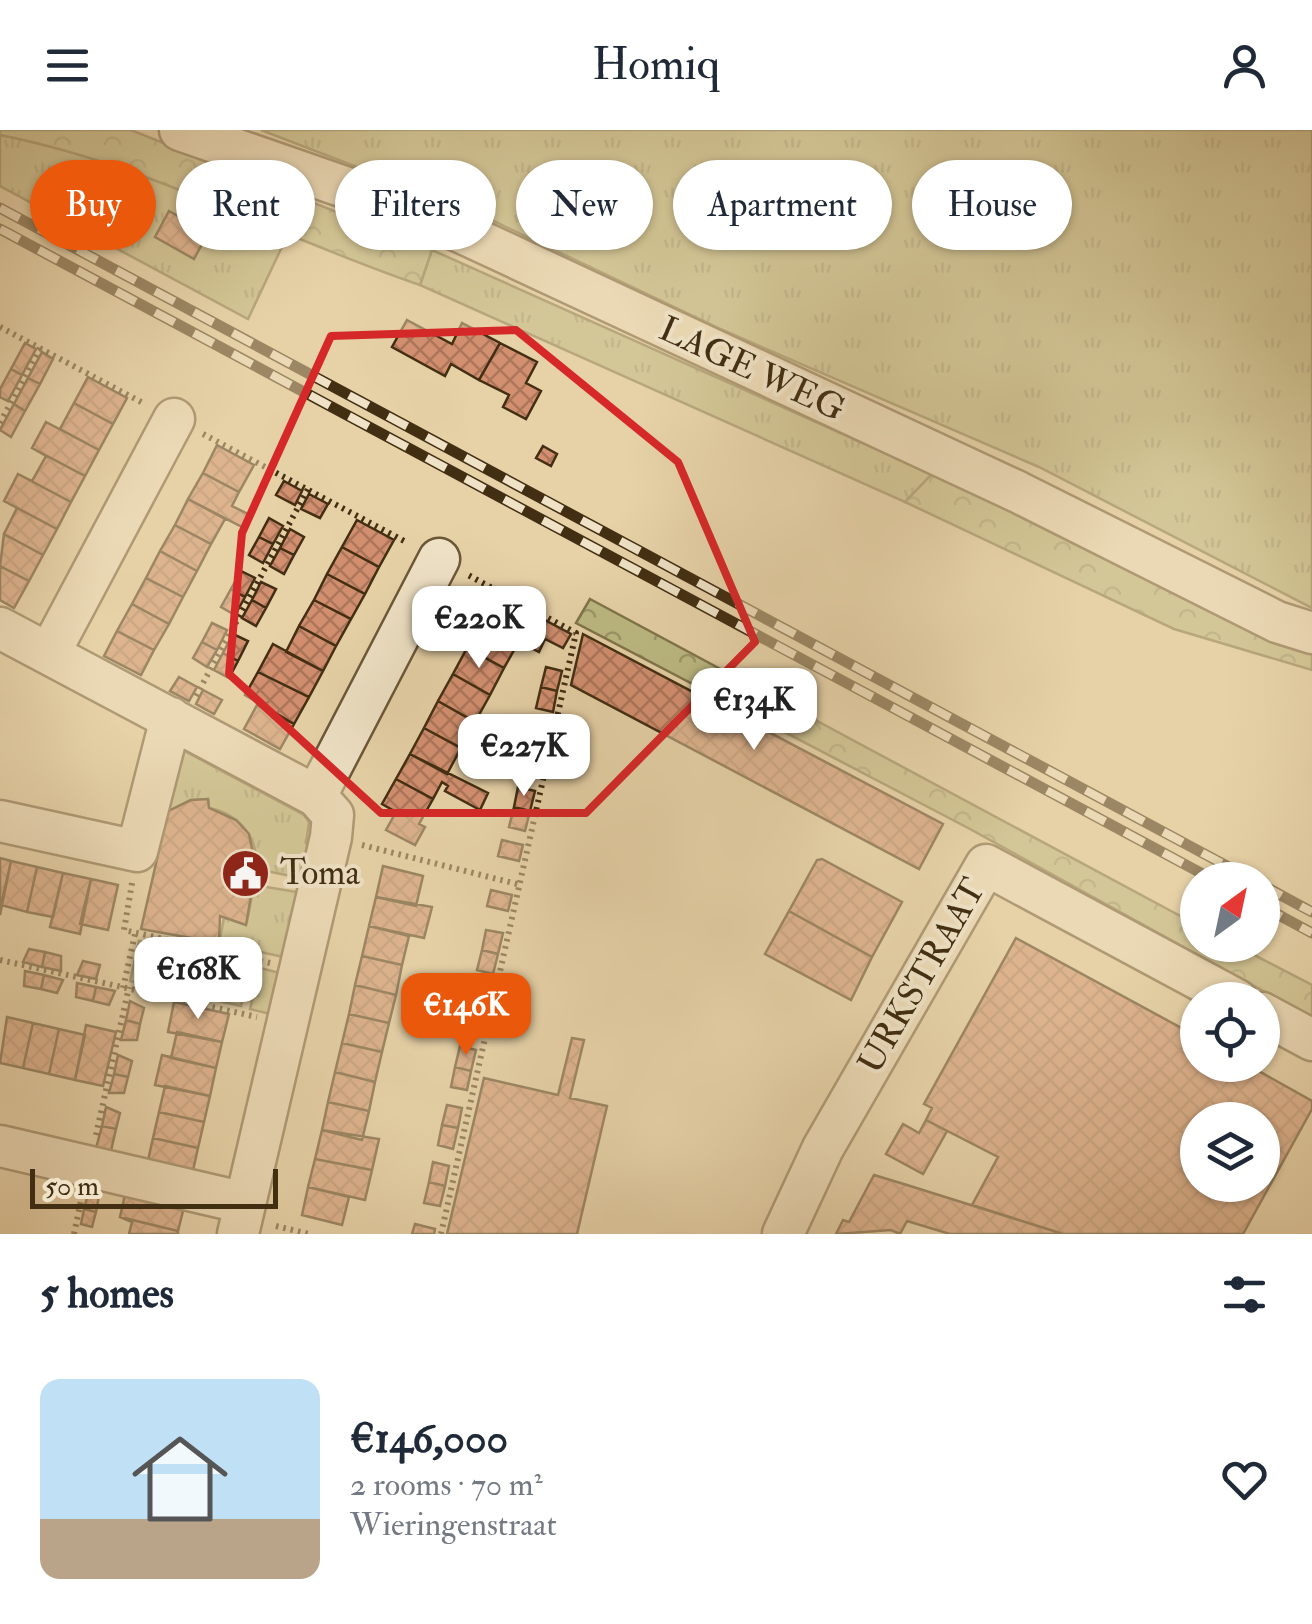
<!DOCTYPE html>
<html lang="en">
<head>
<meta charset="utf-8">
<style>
	body { margin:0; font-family:"IM FELL Double Pica",serif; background:#f6f6f7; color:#1f2937; height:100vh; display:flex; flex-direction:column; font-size:38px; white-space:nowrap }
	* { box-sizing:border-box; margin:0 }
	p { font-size:32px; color:#747a83 }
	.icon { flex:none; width:55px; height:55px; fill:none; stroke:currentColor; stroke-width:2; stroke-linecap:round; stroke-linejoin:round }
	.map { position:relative; height:1104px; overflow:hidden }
	.details { display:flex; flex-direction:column; background:#fff; flex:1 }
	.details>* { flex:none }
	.guide { position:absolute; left:30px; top:30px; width:1252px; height:90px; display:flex; gap:20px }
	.needle { width:65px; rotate:33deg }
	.buttons { position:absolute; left:1180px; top:732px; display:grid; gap:20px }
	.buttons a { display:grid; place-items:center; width:100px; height:100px; border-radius:50%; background:#fff; box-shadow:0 2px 8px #0004; font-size:50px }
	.scale { position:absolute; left:30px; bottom:25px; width:248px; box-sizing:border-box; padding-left:10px; border:5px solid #422e12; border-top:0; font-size:28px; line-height:35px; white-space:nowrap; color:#422e12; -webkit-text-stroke:8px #efe2c6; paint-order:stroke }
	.price { position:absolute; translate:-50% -85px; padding:0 22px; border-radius:20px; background:#fff; color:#222; font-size:32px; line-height:65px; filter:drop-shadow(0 2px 5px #0008) }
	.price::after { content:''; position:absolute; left:50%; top:60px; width:30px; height:22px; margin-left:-15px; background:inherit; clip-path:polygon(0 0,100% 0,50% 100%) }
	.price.active { background:#ea580c; color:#fff }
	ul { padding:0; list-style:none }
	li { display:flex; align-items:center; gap:30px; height:250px; padding:0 40px }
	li+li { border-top:2px solid #e0e1e3 }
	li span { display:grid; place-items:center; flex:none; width:280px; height:200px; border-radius:20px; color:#555 }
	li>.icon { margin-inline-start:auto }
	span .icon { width:120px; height:120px; fill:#fffc; stroke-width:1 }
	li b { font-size:42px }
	h2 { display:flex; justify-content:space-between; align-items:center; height:120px; padding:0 40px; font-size:42px }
	.tag { padding:0 35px; border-radius:45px; background:#fff; box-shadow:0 2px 8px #0004; font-size:35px; line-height:90px }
	.tag.active { background:#ea580c; color:#fff }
	header { display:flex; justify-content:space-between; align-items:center; height:130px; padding:0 40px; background:#fff; font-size:45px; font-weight:600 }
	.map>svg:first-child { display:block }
</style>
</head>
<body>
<header><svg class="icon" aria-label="menu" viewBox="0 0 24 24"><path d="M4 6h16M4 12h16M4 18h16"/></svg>Homiq<svg class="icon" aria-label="person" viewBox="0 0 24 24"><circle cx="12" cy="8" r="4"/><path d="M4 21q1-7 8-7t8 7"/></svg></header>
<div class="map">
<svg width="1312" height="1104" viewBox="0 0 1312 1104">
	<defs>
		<pattern id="grass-tufts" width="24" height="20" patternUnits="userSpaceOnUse" patternTransform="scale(2.5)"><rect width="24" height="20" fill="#bcba83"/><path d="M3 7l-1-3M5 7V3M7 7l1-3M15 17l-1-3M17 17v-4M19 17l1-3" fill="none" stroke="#9a986a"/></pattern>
		<pattern id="forest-crowns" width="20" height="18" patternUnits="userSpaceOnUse" patternTransform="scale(2.5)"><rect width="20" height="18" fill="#bcba83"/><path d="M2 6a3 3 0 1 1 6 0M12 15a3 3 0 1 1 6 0" fill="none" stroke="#9a986a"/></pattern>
		<pattern id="building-cross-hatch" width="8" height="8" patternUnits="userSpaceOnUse" patternTransform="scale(2.5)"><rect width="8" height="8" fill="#d39071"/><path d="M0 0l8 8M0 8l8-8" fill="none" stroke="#ad765b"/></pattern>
	</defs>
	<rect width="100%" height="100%" fill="#e7d2a8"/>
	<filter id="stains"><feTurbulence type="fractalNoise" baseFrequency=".002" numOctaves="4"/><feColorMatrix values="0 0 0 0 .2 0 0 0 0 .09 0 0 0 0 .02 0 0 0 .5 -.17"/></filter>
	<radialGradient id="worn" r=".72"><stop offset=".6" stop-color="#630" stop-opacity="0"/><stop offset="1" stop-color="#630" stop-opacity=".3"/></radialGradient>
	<path fill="url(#grass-tufts)" stroke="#7f744a" stroke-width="2.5" d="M261,0H1312V478L1039,337L718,198L479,84Z
		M0,5C101,25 193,63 288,104L248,189L0,56Z
		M432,120L932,344L905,372L420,155Z
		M179,618L304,685L309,692L306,713L314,715L306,749L256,739C259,707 239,684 209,678L208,669L190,670L163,685Z
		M254,755L303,763L288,828L219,813L224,788L247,792Z
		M139,811L250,837L241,876L130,851Z
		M260,838L284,844L274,885L250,879Z"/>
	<path fill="url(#forest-crowns)" stroke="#7f744a" stroke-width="2.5" d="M0,0H131L432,120L420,155C278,107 148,34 0,5Z
		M932,344L1312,512V540L1174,499L905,372Z
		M590,469L1197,795L1198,815H1235L1312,855V888L970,699L576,493Z"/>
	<path fill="url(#building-cross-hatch)" stroke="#422e12" stroke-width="2.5" fill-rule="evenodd" d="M169,81L208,103L194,129L155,107Z
		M407,190L452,214L462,193L500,213L479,250L451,234L445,246L392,217Z
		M25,213L36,219L22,245L11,239Z
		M500,213L537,232L526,253L541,261L526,289L503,277L509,265L479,250Z
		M42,222L53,229L40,254L28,248Z
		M11,239L22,245L8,271L0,267V259Z
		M88,247L127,268L113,294L74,273Z
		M28,248L40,254L25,281L14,274Z
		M74,273L113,294L99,320L60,299Z
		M14,274L25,281L11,307L0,300Z
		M46,292L99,320L85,346L32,318Z
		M217,315L254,335L239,362L203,343Z
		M543,316L557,324L551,336L536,328Z
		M32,318L85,346L71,372L18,344L32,351L46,326Z
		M203,343L239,362L232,376L250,385L244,398L188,369Z
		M18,344L71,372L57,399L4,371Z
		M284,351L302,361L295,375L276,365Z
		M309,364L328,374L320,388L301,379Z
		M188,369L225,389L211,414L175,395Z
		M17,378L57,399L43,425L4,404Z
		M269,388L283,396L273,414L259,407Z
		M357,390L394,410L379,437L342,417Z
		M175,395L211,414L197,441L160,421Z
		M290,399L304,407L294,425L280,418Z
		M4,404L43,425L29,451L0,436Z
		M259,407L273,414L263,433L249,425Z
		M342,417L379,437L365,464L327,444Z
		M280,418L294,425L284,444L270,436Z
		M160,421L197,441L183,467L146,448Z
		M0,436L29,451L14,478L0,470Z
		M241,441L255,448L245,467L231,459Z
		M327,444L365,464L351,489L314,470Z
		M146,448L183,467L169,494L132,474Z
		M261,452L276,459L266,478L252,470Z
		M231,459L245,467L235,485L221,477Z
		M496,464L571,504L563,518L545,509L539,522L481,492Z
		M252,470L266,478L256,496L242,488Z
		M314,470L351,489L336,516L299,496Z
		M132,474L169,494L154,520L117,501Z
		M481,492L518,513L504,538L467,518Z
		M212,493L227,500L217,520L202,512Z
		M299,496L336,516L323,541L286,522Z
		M117,501L154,520L141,545L104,526Z
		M233,504L248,511L238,531L223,523Z
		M583,504L943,694L919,739L571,555Z
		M202,512L217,520L207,537L193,528Z
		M273,514L323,541L309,567L258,542Z
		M467,518L504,538L490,565L453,544Z
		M223,523L238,531L229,548L214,540Z
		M546,537L562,541L557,561L541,557Z
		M258,542L309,567L294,594L245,565Z
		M453,544L490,565L475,592L438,571Z
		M179,547L197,557L189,571L170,561Z
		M541,557L557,561L553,582L536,578Z
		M203,560L222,570L214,584L196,574Z
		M438,571L475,592L461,618L424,598Z
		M257,575L294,594L280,619L244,599Z
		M532,597L549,601L543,622L527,618Z
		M424,598L461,618L447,644L410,624Z
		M527,618L543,622L539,642L523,638Z
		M410,624L488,663L480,680L445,661L448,656L442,652L433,669L396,649Z
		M396,649L433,669L419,694L425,697L415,715L386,700L396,682L382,674Z
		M518,657L535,661L530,681L514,677Z
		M208,669L209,678L236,690L249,704L256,739L266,741L263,756L253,754L246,795L220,786L219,813L141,799L168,681L191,670Z
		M514,677L530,681L525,701L509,697Z
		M502,710L523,715L519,731L498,726Z
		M0,728L11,731L0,785Z
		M822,729L902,772L872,827L789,781L817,730Z
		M11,731L37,737L27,782L1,775Z
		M383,736L423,746L416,776L376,767Z
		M37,737L63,743L53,787L27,782Z
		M63,743L91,749L80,804L50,797Z
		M91,749L118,755L108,800L80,794Z
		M491,760L512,765L508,781L487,776Z
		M376,767L432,777L424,808L369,796Z
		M789,781L872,827L851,870L765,824Z
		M369,796L409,806L402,835L362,826Z
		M486,800L503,803L498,824L482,820Z
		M1016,808L1198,907V935H1248L1312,971V979L1243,1104H1063L972,1075L998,1027L926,990L932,978L924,974ZM1198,990H1262V1055H1198Z
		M29,819L45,822L42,837L23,832Z
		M482,820L498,824L493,844L477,840Z
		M45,822L61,826V841L42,837Z
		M362,826L402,835L396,865L355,855Z
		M83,831L100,835L96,849L77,845Z
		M25,841L44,845L41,859L24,856Z
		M44,845L63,850L57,863L41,859Z
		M77,853L96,857L93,871L76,867Z
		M355,855L396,865L389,893L349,884Z
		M96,857L115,861L109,875L93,871Z
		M473,857L489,861L485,881L468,878Z
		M130,871L144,878L140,894L126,890Z
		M174,872L229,884L222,912L168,902Z
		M468,878L485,881L480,902L464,898Z
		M349,884L389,893L382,922L342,913Z
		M7,887L33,893L23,938L0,933Z
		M126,890L140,894L137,910H121Z
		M33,893L59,899L49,944L23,938Z
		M86,895L116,902L103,956L75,950Z
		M59,899L85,905L75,950L49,944Z
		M177,902L222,912L216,938L171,928Z
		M572,908L584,910L570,968L607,976L577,1104H447L484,948L558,965Z
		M342,913L382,922L375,952L335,942Z
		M460,916L476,920L471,941L455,937Z
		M118,925L132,931L128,947L114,944Z
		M162,925L216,938L210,966L155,955Z
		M455,937L471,941L467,960L451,957Z
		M335,942L375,952L369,981L328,972Z
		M114,944L128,947L124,963H109Z
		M165,956L210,966L204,992L159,982Z
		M328,972L369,981L362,1010L322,1000Z
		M447,975L462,978L458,998L442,995Z
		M106,977L120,983L116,999L102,996Z
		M159,982L204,992L198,1018L153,1008Z
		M926,990L947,1001L923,1044L886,1024L903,994L919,1003Z
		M442,995L458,998L453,1019L438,1015Z
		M102,996L116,999L110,1025L95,1022Z
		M322,1000L379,1009L372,1040L315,1029Z
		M153,1008L198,1018L192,1045L147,1035Z
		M315,1029L372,1040L365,1070L308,1057Z
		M433,1032L449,1036L445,1056L429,1052Z
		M874,1045L907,1055L1063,1104H950L907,1091L900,1104L891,1100L836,1104L843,1090L849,1092Z
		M429,1052L445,1056L440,1076L424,1073Z
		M308,1057L349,1067L342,1095L302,1085Z
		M126,1060L185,1073L178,1101L120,1087Z
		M88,1064L99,1066L96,1082L84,1079Z
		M84,1079L96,1082L92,1097L81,1094Z
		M120,1087L178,1101V1104H129L132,1092Z
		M415,1094L435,1099L434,1104H412Z"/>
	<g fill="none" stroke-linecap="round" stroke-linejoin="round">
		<defs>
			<path id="minor" d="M180,0L422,84L1018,362L1277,492L1312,503
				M0,498L316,666
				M49,524L174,289
				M0,691L137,721L171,588
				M1262,883L1312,910
				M0,1016L245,1073
				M238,1104L331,707L333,685L316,666L439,429
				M783,1104L823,1018L986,735L1237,870"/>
		</defs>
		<use href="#minor" stroke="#6b5738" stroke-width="45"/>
		<path stroke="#422e12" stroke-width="6" stroke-dasharray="2.5 5" stroke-linecap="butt" d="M0,197L143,273
			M0,293L40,218
			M203,304L408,413
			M196,566L308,359
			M362,715L521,755
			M132,753L124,800L270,833
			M0,830L257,887
			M123,858L135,804
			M96,1005L129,857
			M276,1096L309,1104
			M74,1104L81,1071
			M441,1104L576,503L468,445"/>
		<use href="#minor" stroke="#efe2c6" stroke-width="40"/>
		<defs>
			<path id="rail" d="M0,78L1253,750
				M0,99L1214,750
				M1262,755L1312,782
				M1262,776L1312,803"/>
		</defs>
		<use href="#rail" stroke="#422e12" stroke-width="11"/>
		<use href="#rail" stroke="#efe2c6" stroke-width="8" stroke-dasharray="22" stroke-linecap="butt"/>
	</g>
	<path d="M0 0H1312V1104H0ZM516,200L678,332L755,512L586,683H381L229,544L242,403L331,206Z" fill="#e7d2a8" fill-opacity=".55" fill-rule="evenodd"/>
	<path fill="none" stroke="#d62828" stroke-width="8" stroke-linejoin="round" d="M516,200L678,332L755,512L586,683H381L229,544L242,403L331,206Z"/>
	<defs>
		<symbol id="civic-disc" viewBox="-11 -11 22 22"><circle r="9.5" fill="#8f2418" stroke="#efe2c6"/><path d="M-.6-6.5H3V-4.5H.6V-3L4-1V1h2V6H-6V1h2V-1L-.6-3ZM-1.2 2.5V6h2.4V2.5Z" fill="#fff"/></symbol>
	</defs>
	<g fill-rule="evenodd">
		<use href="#civic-disc" x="218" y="716" width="55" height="55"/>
	</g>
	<g text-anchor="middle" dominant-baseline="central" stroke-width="8" stroke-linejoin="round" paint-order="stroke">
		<g font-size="35" fill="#422e12" stroke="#efe2c6">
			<text transform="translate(752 239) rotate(25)">LAGE WEG</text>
			<text transform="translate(922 846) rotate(-60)">URKSTRAAT</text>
		</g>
		<g font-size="35" fill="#422e12" stroke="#efe2c6" text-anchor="start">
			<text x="280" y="743">Toma</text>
		</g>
	</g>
	<rect width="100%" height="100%" filter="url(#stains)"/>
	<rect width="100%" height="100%" fill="url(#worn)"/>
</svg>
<div class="buttons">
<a><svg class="needle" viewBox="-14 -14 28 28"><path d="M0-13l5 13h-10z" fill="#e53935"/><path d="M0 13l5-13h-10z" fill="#747a83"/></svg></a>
<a><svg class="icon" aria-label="locate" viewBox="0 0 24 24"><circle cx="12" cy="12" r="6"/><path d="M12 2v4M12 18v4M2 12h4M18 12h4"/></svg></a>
<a><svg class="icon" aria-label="layers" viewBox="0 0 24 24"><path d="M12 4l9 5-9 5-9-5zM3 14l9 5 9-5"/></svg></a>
</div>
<div class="scale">50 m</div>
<b class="price" style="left:479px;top:541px">€220K</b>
<b class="price" style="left:754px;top:623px">€134K</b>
<b class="price" style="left:524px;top:669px">€227K</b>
<b class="price" style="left:198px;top:892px">€168K</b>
<b class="price active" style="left:466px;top:928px">€146K</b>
<div class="guide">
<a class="tag active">Buy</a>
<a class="tag">Rent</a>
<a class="tag">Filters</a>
<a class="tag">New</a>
<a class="tag">Apartment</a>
<a class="tag">House</a>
</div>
</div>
<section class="details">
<h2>5 homes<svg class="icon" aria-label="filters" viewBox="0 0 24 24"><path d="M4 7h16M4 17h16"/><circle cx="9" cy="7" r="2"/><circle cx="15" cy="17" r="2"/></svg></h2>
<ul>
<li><span style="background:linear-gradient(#bfe0f5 70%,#b9a48a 0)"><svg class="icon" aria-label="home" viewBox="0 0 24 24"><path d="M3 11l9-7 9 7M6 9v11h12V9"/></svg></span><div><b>€146,000</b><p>2 rooms · 70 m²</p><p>Wieringenstraat</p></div><svg class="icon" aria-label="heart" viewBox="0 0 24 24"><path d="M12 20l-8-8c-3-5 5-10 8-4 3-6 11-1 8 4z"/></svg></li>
</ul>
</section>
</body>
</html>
